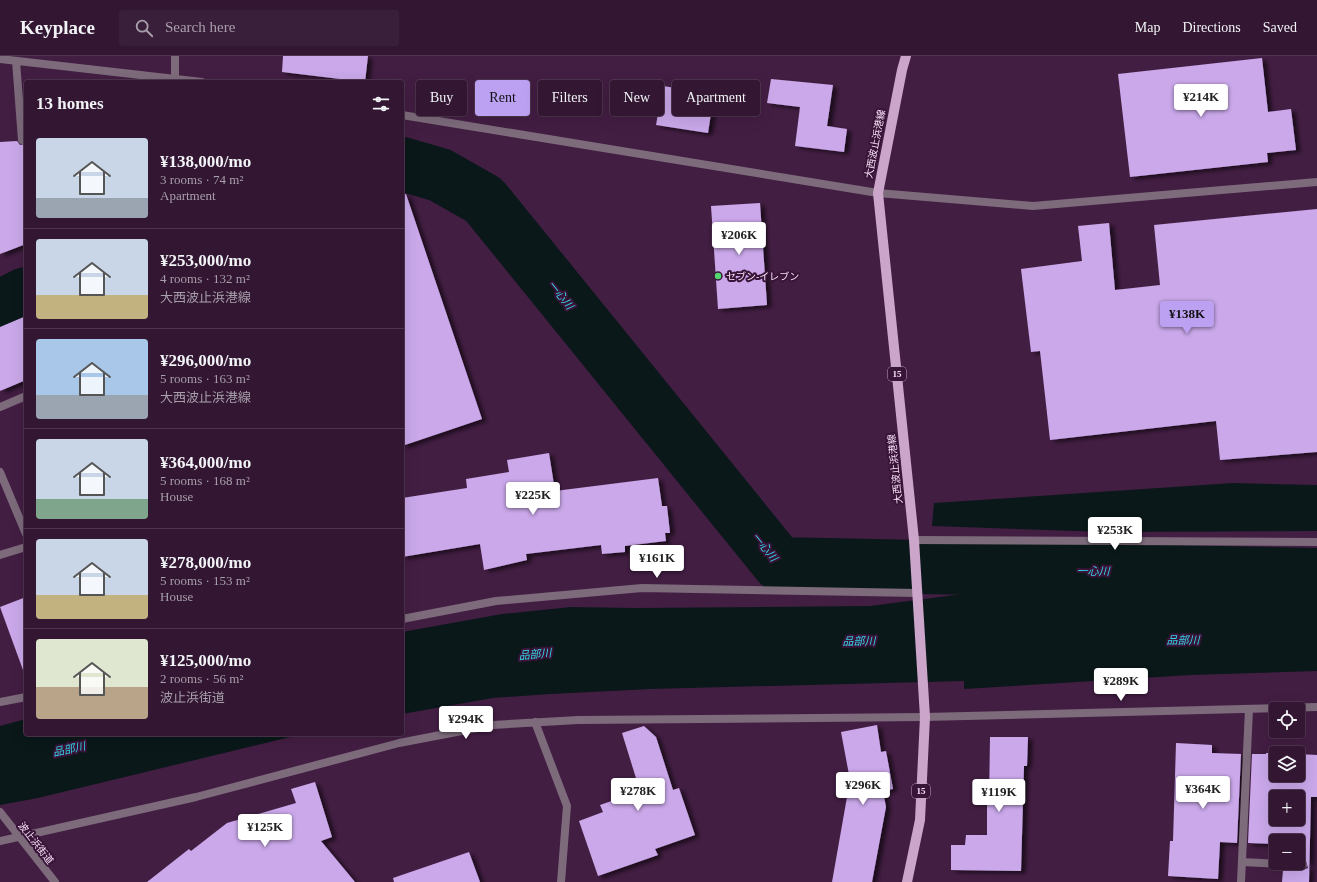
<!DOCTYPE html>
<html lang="en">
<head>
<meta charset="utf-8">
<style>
	body { margin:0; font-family:"Times New Roman","Noto Sans JP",serif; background:#3a1f3a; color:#f1f3f6; height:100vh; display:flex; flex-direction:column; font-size:15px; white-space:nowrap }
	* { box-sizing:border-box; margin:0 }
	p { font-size:13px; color:#a89fac }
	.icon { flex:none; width:22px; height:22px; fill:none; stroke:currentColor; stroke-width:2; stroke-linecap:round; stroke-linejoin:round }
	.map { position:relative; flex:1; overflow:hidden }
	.drawer { position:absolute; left:24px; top:24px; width:380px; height:656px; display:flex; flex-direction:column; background:#321632; border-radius:4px; box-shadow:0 4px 16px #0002,0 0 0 1px #4d354d }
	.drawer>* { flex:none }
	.top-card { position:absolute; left:416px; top:24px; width:380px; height:36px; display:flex; gap:8px }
	.fabs { position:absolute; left:1269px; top:646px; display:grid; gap:8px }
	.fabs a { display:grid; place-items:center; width:36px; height:36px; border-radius:4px; background:#321632; box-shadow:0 4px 16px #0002,0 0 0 1px #4d354d; font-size:20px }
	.price { position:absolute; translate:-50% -34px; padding:0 9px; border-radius:4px; background:#fff; color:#222; font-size:13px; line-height:26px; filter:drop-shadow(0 1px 2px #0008) }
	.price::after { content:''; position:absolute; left:50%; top:24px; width:12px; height:9px; margin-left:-6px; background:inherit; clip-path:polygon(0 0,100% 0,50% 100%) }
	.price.selected { background:#bca0f2; color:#111 }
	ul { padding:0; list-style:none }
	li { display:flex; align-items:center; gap:12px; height:100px; padding:0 12px }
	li+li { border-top:1px solid #4d354d }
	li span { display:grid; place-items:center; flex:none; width:112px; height:80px; border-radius:4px; color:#555 }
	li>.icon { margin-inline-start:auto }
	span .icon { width:48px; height:48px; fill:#fffc; stroke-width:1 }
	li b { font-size:17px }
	h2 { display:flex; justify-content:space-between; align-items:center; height:48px; padding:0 12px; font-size:17px }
	.chip { padding:0 14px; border-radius:4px; background:#321632; box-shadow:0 4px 16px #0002,0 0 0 1px #4d354d; font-size:14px; line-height:36px }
	.chip.selected { background:#bca0f2; color:#111 }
	header { display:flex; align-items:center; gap:24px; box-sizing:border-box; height:56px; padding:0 20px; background:#321632; border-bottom:1px solid #4d354d }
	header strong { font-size:19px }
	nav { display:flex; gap:22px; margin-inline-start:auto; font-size:14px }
	.search { width:280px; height:36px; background:#3a1f3a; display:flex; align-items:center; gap:10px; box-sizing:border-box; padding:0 14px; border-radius:4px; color:#a89fac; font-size:15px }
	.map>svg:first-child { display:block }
</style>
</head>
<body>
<header>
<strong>Keyplace</strong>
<div class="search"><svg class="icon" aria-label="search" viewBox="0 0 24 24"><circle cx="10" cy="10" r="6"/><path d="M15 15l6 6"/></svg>Search here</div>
<nav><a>Map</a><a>Directions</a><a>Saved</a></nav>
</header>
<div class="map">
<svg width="1317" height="826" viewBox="0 0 1317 826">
	<defs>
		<filter id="shadow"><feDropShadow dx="4.5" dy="2.5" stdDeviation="2" flood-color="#0009"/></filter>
	</defs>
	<rect width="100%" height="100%" fill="#431e43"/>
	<path fill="#0a181a" d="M1233,427L1317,429V475L1106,476L932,470L934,447Z
		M1233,527L1317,528V615L1191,619L964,633V625L651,633L551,638L493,642L402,658V576L502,558L571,551L635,552L870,550L955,539Z
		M26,663V678H303L38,742L0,749V670Z"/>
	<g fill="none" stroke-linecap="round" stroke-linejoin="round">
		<path stroke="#0a181a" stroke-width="54" d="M402,108L440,119L484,144L779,508L1317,519
			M0,251L26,238"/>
	</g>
	<path fill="#caa8ea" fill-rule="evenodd" filter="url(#shadow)" d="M283,0H368L365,26L282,16Z
		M1262,2L1268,56L1291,53L1296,94L1267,97L1268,106L1130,121L1118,18Z
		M771,23L833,29L827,70L847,73L844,96L795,90L800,51L767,47Z
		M663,30L714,38L708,77L656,69Z
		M17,85L20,89L26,88V188L0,198V86Z
		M406,138L482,363L402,390V139Z
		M760,147L767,249L718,253L711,150Z
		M1317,153V396L1220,404L1216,365L1050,384L1040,295L1031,296L1021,213L1082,205L1078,170L1109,167L1115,234L1160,229L1154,169Z
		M26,260V324L0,335V271Z
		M549,397L555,435L658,422L662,450H667L670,477H665L666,485L625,490V496L602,498L601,489L526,498L527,504L484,514L480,488L402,501V442L467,432L466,423L509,416L507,404Z
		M26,541V613L23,614L0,551Z
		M877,669L881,696L886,695L893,733L883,735L886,751L872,826H832L850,724L841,676Z
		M644,670L656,681L673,734L679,732L695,779L655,793L658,799L598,820L579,765L603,756L600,749L640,735L622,677Z
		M990,681H1028L1027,710H1024L1021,815L951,814V789H965L966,779H987V749H989Z
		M1176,687L1212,689V697L1241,698L1237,787L1220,786L1218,823L1168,820L1170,785H1173Z
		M1266,697H1276V719H1298V698L1317,699V741H1311L1309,826H1282L1283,814H1303L1308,812L1306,805L1298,803V785H1276V788L1248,787L1252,698H1266ZM1276,741H1298V763H1276Z
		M315,726L332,781L321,785L355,826H147L189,793L191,795L227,767L296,747L291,733Z
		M469,796L480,826H394L393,822Z"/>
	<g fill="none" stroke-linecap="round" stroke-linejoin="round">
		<path stroke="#7d6b7c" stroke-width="8" d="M878,137L1033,150L1317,126
			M0,351L26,340
			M0,416L26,478
			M0,499L26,491"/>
		<path stroke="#7d6b7c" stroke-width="8" d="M175,0V22
			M0,3L202,26
			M16,5L22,84
			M402,59L878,137
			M914,484L1317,486
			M402,563L496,545L642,532L917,537
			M0,646L26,641
			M535,666L567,750L561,826
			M0,785L196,741L399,687L493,669L578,664L925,661L1317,651
			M1242,806L1303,809
			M1241,826L1249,653"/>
		<path stroke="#7d6b7c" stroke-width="8" d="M0,756L55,826"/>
		<path stroke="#cca5ca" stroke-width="10" d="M906,0L902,14L878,137L914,484L925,661L920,764L907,826"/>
	</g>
	<circle fill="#56d671" stroke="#381438" stroke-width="1.5" cx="718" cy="220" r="4"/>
	<g text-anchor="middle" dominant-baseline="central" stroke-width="4" stroke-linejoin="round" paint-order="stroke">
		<g fill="#381438" stroke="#bfa4be" stroke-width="1">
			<rect x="888" y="311" width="18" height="14" rx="3"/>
			<rect x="912" y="728" width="18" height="14" rx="3"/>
		</g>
		<g font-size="9" font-weight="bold" fill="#f9e1f8">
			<text x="897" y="318">15</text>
			<text x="921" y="735">15</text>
		</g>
		<g font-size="10" fill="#f9e1f8" stroke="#381438">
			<text transform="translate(875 88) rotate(-79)">大西波止浜港線</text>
			<text transform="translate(895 413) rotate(-96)">大西波止浜港線</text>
			<text transform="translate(36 787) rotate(52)">波止浜街道</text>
		</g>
		<g font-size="10" fill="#f9e1f8" stroke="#381438" text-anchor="start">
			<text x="726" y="220">セブン-イレブン</text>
		</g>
		<g font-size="11" font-style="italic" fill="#34d6e9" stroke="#381438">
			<text transform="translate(561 239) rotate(51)">一心川</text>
			<text transform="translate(765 491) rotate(51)">一心川</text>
			<text transform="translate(1093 515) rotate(1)">一心川</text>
			<text x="1183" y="584">品部川</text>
			<text transform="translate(859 585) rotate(-1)">品部川</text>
			<text transform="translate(535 598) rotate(-5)">品部川</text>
			<text transform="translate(69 693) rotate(-12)">品部川</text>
		</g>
	</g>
</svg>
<div class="fabs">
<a><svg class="icon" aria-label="locate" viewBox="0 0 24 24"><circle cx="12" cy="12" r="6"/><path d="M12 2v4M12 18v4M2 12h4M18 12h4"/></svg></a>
<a><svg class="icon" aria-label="layers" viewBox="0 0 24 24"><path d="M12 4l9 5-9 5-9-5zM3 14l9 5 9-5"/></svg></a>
<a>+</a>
<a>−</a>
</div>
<b class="price" style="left:1201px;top:62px">¥214K</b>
<b class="price" style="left:739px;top:200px">¥206K</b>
<b class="price selected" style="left:1187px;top:279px">¥138K</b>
<b class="price" style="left:533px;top:460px">¥225K</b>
<b class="price" style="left:1115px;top:495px">¥253K</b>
<b class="price" style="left:657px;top:523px">¥161K</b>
<b class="price" style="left:1121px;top:646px">¥289K</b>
<b class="price" style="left:466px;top:684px">¥294K</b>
<b class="price" style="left:863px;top:750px">¥296K</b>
<b class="price" style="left:1203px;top:754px">¥364K</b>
<b class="price" style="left:638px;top:756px">¥278K</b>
<b class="price" style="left:999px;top:757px">¥119K</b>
<b class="price" style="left:265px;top:792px">¥125K</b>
<div class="top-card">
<a class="chip">Buy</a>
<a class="chip selected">Rent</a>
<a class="chip">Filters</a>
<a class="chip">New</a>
<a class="chip">Apartment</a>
</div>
<section class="drawer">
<h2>13 homes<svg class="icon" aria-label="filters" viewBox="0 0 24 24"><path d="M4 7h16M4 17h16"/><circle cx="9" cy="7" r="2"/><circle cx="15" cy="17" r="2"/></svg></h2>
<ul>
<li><span style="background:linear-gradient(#c9d6e8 75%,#9aa5b1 0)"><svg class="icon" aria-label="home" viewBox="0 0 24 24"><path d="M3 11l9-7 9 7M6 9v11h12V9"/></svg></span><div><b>¥138,000/mo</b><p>3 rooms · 74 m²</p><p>Apartment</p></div></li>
<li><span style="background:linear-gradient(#c9d6e8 70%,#c2b280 0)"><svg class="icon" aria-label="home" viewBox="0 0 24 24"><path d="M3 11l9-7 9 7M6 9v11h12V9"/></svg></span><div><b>¥253,000/mo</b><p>4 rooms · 132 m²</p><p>大西波止浜港線</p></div></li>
<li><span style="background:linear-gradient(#a9c7e8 70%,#9aa5b1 0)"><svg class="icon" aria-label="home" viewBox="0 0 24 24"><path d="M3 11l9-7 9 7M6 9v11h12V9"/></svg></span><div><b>¥296,000/mo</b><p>5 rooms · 163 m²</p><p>大西波止浜港線</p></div></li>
<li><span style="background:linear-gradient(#c9d6e8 75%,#7fa58c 0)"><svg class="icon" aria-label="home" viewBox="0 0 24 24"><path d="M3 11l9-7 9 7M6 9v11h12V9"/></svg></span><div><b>¥364,000/mo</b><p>5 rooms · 168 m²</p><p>House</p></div></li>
<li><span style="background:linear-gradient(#c9d6e8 70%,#c2b280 0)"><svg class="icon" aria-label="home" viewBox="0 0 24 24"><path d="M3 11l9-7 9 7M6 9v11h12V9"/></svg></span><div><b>¥278,000/mo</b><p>5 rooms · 153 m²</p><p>House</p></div></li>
<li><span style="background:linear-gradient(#dfe7d0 60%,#b9a48a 0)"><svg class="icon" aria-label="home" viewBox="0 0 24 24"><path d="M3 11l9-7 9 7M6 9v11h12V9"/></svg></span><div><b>¥125,000/mo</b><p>2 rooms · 56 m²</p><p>波止浜街道</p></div></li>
</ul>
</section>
</div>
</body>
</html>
